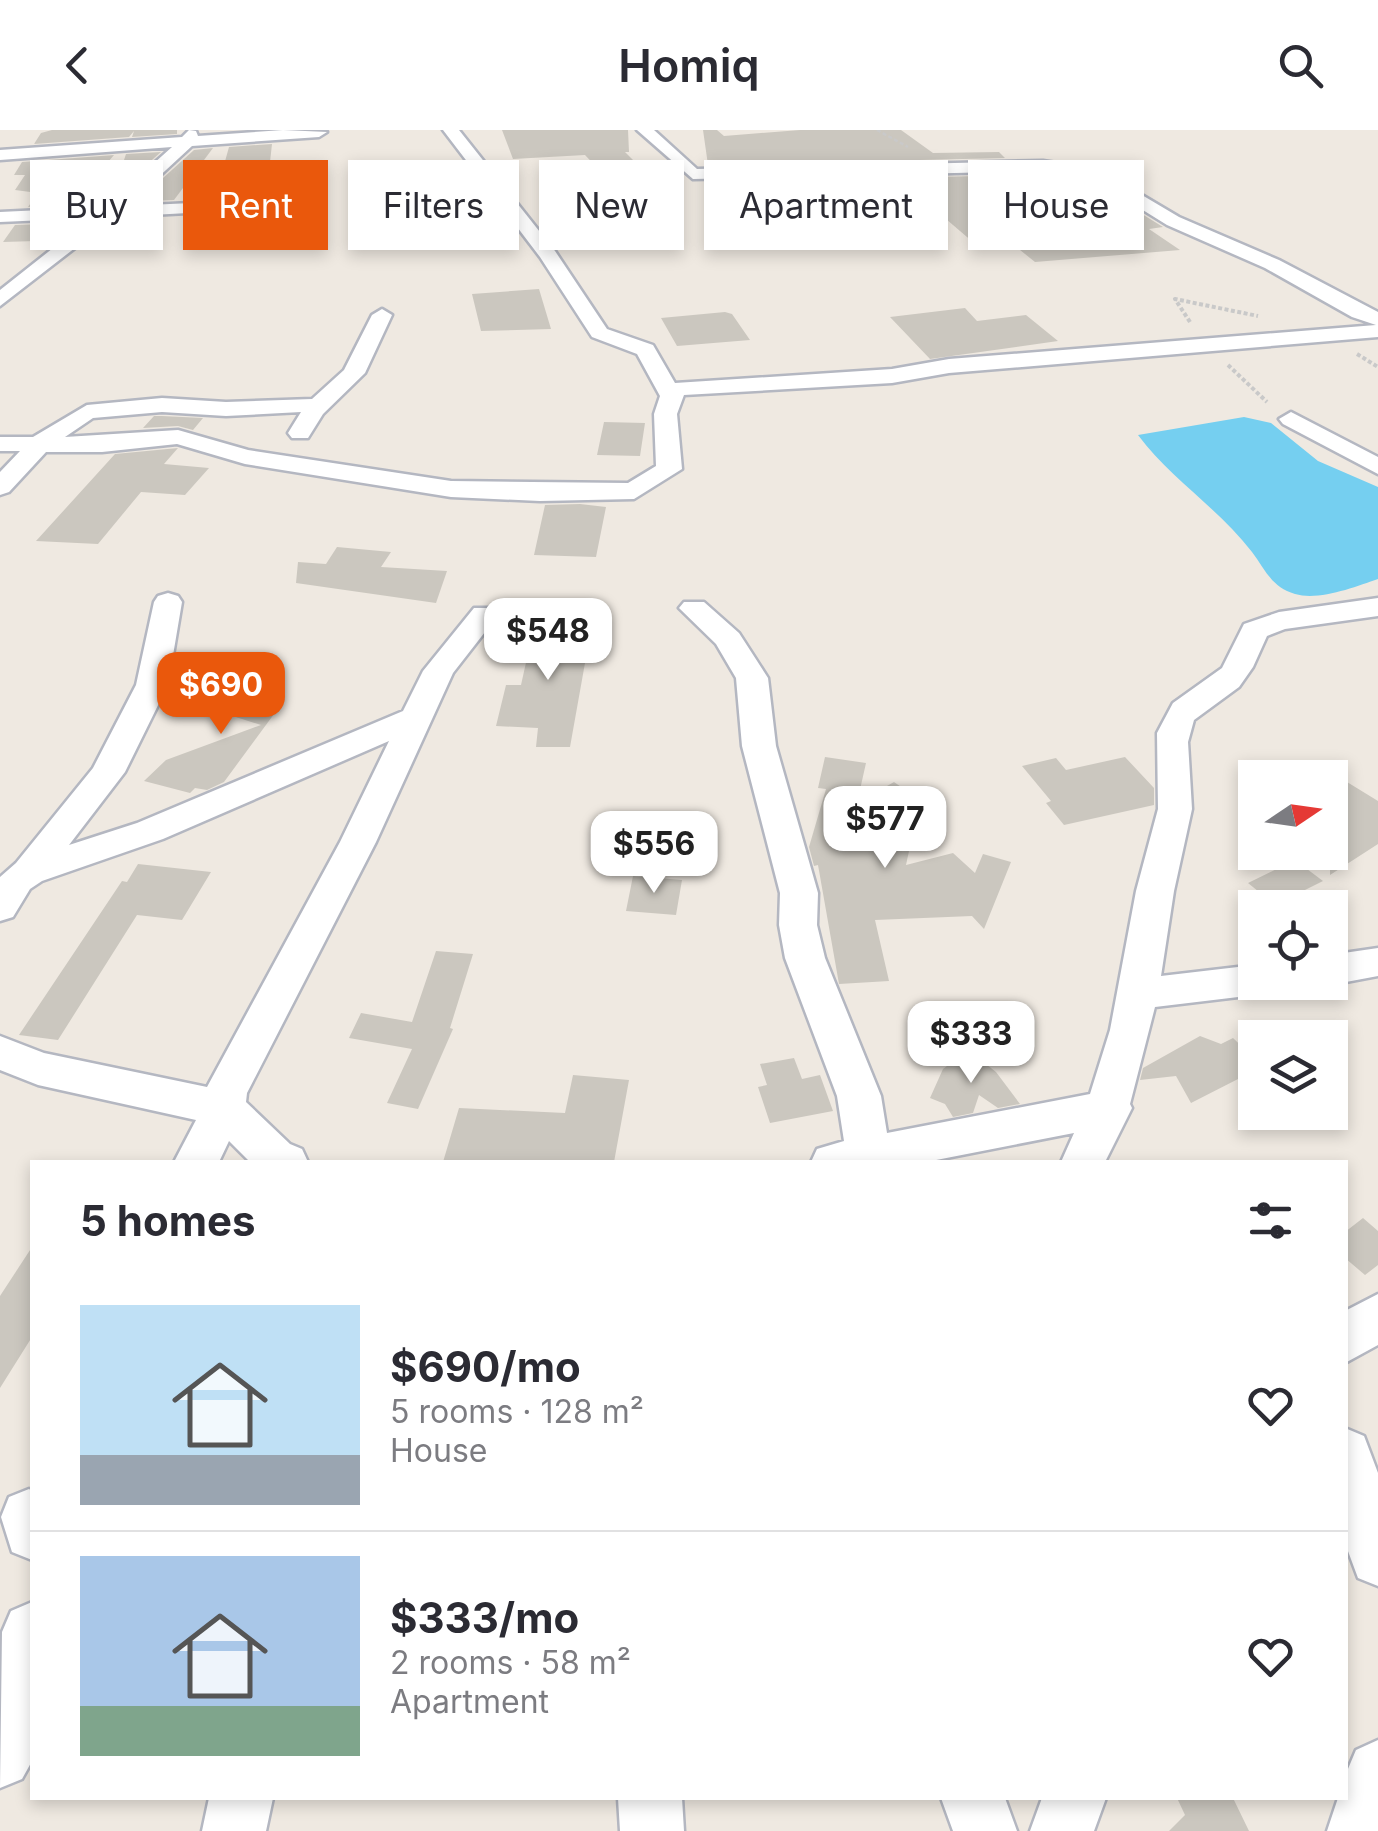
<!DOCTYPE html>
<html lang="en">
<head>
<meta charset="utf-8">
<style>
	body { margin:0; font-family:Inter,sans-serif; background:#f2f2f3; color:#2b2b33; height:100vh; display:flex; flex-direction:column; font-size:38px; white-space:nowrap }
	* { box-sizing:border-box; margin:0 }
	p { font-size:32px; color:#7c7c81 }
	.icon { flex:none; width:55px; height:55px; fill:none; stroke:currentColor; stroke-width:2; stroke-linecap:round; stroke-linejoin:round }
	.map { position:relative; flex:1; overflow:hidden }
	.panel { position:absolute; left:30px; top:1030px; width:1318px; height:640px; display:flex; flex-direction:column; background:#fff; border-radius:0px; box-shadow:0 5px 15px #0003 }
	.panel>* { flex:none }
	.top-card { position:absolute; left:30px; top:30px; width:1320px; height:90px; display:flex; gap:20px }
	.needle { width:65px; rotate:77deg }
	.controls { position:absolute; left:1238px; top:630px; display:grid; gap:20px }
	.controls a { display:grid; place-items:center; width:110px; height:110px; border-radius:0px; background:#fff; box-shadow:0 5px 15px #0003; font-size:50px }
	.price { position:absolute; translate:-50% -85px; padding:0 22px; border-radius:20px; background:#fff; color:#222; font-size:32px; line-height:65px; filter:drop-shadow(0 2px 5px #0008) }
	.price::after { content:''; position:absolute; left:50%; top:60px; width:30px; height:22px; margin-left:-15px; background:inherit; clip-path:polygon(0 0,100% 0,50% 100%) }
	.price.on { background:#ea580c; color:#fff }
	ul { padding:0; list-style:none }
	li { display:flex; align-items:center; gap:30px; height:250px; padding:0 50px }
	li+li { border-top:2px solid #e1e1e2 }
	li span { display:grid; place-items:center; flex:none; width:280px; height:200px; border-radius:0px; color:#555 }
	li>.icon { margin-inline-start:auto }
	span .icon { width:120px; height:120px; fill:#fffc; stroke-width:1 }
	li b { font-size:42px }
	h2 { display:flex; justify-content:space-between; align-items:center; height:120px; padding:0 50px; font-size:42px }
	.chip { padding:0 35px; border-radius:0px; background:#fff; box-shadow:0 5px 15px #0003; font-size:35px; line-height:90px }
	.chip.on { background:#ea580c; color:#fff }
	header { display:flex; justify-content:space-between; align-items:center; height:130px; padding:0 50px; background:#fff; font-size:45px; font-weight:600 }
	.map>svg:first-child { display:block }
</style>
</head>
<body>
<header><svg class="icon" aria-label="back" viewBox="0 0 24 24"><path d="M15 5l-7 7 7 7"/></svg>Homiq<svg class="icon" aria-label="search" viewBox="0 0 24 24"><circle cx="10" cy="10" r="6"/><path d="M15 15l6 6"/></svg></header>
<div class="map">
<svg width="1378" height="1701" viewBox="0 0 1378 1701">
	<rect width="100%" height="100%" fill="#efe9e1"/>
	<path fill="#75cff0" d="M1244,287L1271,293L1318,331L1378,357V449C1355,457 1319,471 1295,464C1271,457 1265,439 1252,422C1218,378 1171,349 1138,305Z"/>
	<path fill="#cbc7bf" d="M52,0H177V4L132,7L134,1L129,7L34,14L41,3Z
		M502,0H628L629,22H625L645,42L605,46L585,25L513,29Z
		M703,0H717L724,6L800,0H901L933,23L999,22L1005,28L708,35Z
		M272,14L268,50L219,53L229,17Z
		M213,18L174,70L147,71L152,58L194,20Z
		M161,22L136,44L119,45L126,24Z
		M114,25L97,45L74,46L57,76L28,77L38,63L15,60L25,45H14L22,32Z
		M445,30L455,82L422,83L417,32Z
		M1020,45L1038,66L1094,62L1116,76H1129L1163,97L1149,99L1180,120L1035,132L1015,116L981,119L904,53L814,62L833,82L774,86L760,69L753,70L736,52Z
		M46,94L36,111L3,112L15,95Z
		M539,159L551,199L481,201L472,164Z
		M965,178L977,191L1026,185L1058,211L930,229L890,187Z
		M725,182L732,184L750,210L677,216L661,188Z
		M154,286H162L203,288L193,300L178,296L143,298Z
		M604,292L645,293L640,326L597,325Z
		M178,318L164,334L209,338L185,365L141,362L98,414L36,411L115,324Z
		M580,374L606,377L596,427L534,425L545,375Z
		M337,417L391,422L381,437L447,441L436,473L296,453L298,432L326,434Z
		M537,483L575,486L569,504L590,505L570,617H536L538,598L496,596L506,555H521Z
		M242,534L253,553L280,554L272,569H285L224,652L207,660L195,658L190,663L144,651L166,630L261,595L195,574L196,564L224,566Z
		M825,627L866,633L857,673L894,652L920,670L906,735L953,723L975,743L983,724L1011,732L984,799L972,786L875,790L889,851L839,854L818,735L814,736L809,717L826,659L818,658Z
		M1125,627L1154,658V675L1064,695L1046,673L1051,671L1022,636L1056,628L1066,640Z
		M1347,652L1378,671V714L1330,745V662Z
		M1295,730L1323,751L1275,775L1248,753Z
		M138,734L211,742L182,790L137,785L58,910L19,905L122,751L127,752Z
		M633,746L682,750L676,785L626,781Z
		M436,821L473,824L450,898L453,899L418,979L387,973L412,919L349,908L361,883L412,892Z
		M1200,906L1221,914L1233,908L1255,929V934L1241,941L1240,948L1191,973L1176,946L1140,950L1143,938Z
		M968,920L996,942L1020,974L998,978L979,965L973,983L953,987L945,974L930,968L943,939Z
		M794,928L802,949L820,945L833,981L770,993L758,957L767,955L760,934Z
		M573,945L629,950L614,1032H443L459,978L565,983Z
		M1363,1088L1378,1101V1135L1365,1145L1345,1128V1102Z
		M32,1117V1207L0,1258V1166Z
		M1177,1668H1233L1249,1701H1169L1185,1685Z"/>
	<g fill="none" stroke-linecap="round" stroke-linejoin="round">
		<defs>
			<path id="minor" d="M283,0L327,2L319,7L192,16L127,76L256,70L265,75L262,79L115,87L0,176V160L91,88L0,92V82L105,77L172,17L0,30V20L182,7L189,0L196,1L198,6Z
				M443,0H459L555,121L607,199L653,215L675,253L892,239L949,229L1376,195L1352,187L1265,138L1167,95L1088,46L1043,41L693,49L637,0H654L697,39L1043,31L1098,39L1179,87L1279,130L1378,182V207L949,243L892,253L684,265L677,284L682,339L634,369L540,371L451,367L245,334L177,314L102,322H46L9,362L0,365V342L20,321H0V307H33L87,275L162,268L226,272L312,269L344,240L372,185L382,179L392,185L365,243L323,284L308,308H292L288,303L301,282L226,286L162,282L93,288L65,307L178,300L248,320L451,351L628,353L656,336L654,284L660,266L637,224L592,207L540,127Z
				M1291,282L1378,327V344L1283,294L1279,289Z
				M168,463L178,466L182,472L168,555L125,642L69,715L137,693L403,581L423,541L474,478H494L499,484L453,543L376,712L247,963L246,972L290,1014L302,1019L308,1032H250L229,1011L219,1032H174L196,990L38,955L0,940V906L44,923L207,957L340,712L389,611L163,709L42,751L30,759L13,787L0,791V747L16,733L93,638L136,555L154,472L158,466Z
				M1378,468V486L1285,499L1267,506L1253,537L1239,557L1194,590L1188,612L1192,679L1174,761L1161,846L1255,835V852H1274L1269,861L1255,865L1155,877L1130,974L1132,978L1105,1032H1061L1074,1003L926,1032H811L817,1019L844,1011L837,966L785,828L779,795L780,763L742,616L736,548L716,514L679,478L684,472H704L739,503L768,548L776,616L818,763L817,795L825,828L881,966L887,1003L1090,964L1110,900L1136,761L1158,679L1157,603L1173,573L1222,538L1244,494L1279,482Z
				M1378,818V846L1330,855L1323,852H1330V825Z
				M1378,1164V1215L1345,1233V1181Z
				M1345,1298L1364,1306L1378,1343V1456L1358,1448L1345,1413Z
				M29,1359L32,1361V1430L12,1422L1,1387L9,1367Z
				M32,1472V1631L22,1649L0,1658L2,1502L11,1481Z
				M1378,1610V1701H1327L1338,1668H1345V1646L1356,1620Z
				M209,1668H273L266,1701H202Z
				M618,1668H682L684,1701H620Z
				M941,1668H1005L1017,1701H953Z
				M1042,1668H1106L1094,1701H1030Z"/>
		</defs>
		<use href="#minor" stroke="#b4b7c1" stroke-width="5"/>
		<path stroke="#c9c9c9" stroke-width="2.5" stroke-dasharray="4 2.5" stroke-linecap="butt" d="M877,0L908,17
			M978,60L1017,81"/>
		<path stroke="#c9c9c9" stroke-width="4" stroke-dasharray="4 2.5" stroke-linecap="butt" d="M1190,192L1175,169L1258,186
			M1357,224L1378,237
			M1228,235L1267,272"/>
		<use href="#minor" fill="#fff" fill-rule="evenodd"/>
	</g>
</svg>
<div class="controls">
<a><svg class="needle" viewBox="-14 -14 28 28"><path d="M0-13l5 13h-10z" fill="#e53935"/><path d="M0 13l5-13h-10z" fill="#7c7c81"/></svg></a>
<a><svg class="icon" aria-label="locate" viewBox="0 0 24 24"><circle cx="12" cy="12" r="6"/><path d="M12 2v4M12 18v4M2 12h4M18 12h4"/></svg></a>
<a><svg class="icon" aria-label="layers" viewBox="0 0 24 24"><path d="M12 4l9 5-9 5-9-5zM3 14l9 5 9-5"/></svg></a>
</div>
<b class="price" style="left:548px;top:553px">$548</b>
<b class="price on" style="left:221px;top:607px">$690</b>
<b class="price" style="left:885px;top:741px">$577</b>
<b class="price" style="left:654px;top:766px">$556</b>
<b class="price" style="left:971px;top:956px">$333</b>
<div class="top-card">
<a class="chip">Buy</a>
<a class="chip on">Rent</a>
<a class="chip">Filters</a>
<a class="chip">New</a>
<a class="chip">Apartment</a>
<a class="chip">House</a>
</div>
<section class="panel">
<h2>5 homes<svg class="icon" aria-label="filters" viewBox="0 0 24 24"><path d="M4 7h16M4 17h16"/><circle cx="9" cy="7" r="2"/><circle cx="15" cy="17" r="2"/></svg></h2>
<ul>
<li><span style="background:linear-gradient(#bfe0f5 75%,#9aa5b1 0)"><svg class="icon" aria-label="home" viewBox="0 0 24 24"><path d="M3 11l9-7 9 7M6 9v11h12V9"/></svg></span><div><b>$690/mo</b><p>5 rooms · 128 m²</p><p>House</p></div><svg class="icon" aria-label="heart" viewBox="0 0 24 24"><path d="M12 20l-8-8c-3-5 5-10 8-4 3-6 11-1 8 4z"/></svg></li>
<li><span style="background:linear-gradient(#a9c7e8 75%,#7fa58c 0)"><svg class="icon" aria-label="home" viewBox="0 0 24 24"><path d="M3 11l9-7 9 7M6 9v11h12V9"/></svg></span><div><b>$333/mo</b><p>2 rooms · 58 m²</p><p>Apartment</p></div><svg class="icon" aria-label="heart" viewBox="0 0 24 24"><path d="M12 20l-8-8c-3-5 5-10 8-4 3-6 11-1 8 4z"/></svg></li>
</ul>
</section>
</div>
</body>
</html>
